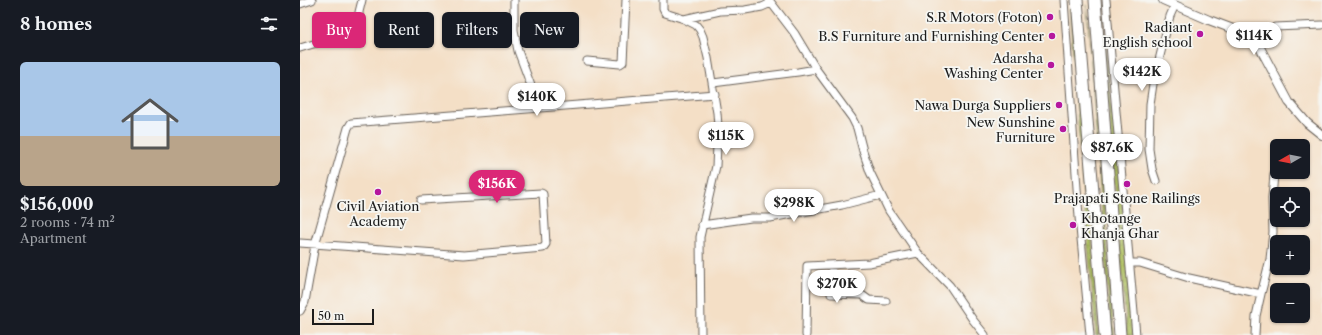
<!DOCTYPE html>
<html lang="en">
<head>
<meta charset="utf-8">
<style>
	body { margin:0; font-family:"Libre Caslon Text",serif; background:#20242c; color:#f1f3f6; height:100vh; display:flex; flex-direction:column; font-size:15px; white-space:nowrap }
	* { box-sizing:border-box; margin:0 }
	p { font-size:13px; color:#9ea1a6 }
	.icon { flex:none; width:22px; height:22px; fill:none; stroke:currentColor; stroke-width:2; stroke-linecap:round; stroke-linejoin:round }
	.map { position:relative; flex:1; overflow:hidden }
	.side { display:flex; flex-direction:column; background:#171b24; width:300px }
	.side>* { flex:none }
	.hud { position:absolute; left:12px; top:12px; width:380px; height:36px; display:flex; gap:8px }
	.needle { width:26px; rotate:261deg }
	.buttons { position:absolute; left:970px; top:139px; display:grid; gap:8px }
	.buttons a { display:grid; place-items:center; width:40px; height:40px; border-radius:6px; background:#171b24; box-shadow:0 1px 3px #0004; font-size:20px }
	.scale { position:absolute; left:12px; bottom:10px; width:62px; box-sizing:border-box; padding-left:4px; border:2px solid #1c1c1c; border-top:0; font-size:11px; line-height:14px; white-space:nowrap; color:#1c1c1c; -webkit-text-stroke:3px #f6f6f2; paint-order:stroke }
	.price { position:absolute; translate:-50% -34px; padding:0 9px; border-radius:14px; background:#fff; color:#222; font-size:13px; line-height:26px; filter:drop-shadow(0 1px 2px #0008) }
	.price::after { content:''; position:absolute; left:50%; top:24px; width:12px; height:9px; margin-left:-6px; background:inherit; clip-path:polygon(0 0,100% 0,50% 100%) }
	.price.active { background:#db2777; color:#fff }
	ul { padding:0; list-style:none }
	li { display:grid; align-content:center; gap:8px; height:212px; padding:0 20px }
	li span { display:grid; place-items:center; height:124px; border-radius:6px; color:#555 }
	li>.icon { margin-inline-start:auto }
	span .icon { width:72px; height:72px; fill:#fffc; stroke-width:1 }
	li b { font-size:17px }
	h2 { display:flex; justify-content:space-between; align-items:center; height:48px; padding:0 20px; font-size:17px }
	.pill { padding:0 14px; border-radius:6px; background:#171b24; box-shadow:0 1px 3px #0004; font-size:14px; line-height:36px }
	.pill.active { background:#db2777; color:#fff }
	main { display:flex; flex:1; min-height:0 }
	.map>svg:first-child { display:block }
</style>
</head>
<body>
<main>
<section class="side">
<h2>8 homes<svg class="icon" aria-label="filters" viewBox="0 0 24 24"><path d="M4 7h16M4 17h16"/><circle cx="9" cy="7" r="2"/><circle cx="15" cy="17" r="2"/></svg></h2>
<ul>
<li><span style="background:linear-gradient(#a9c7e8 60%,#b9a48a 0)"><svg class="icon" aria-label="home" viewBox="0 0 24 24"><path d="M3 11l9-7 9 7M6 9v11h12V9"/></svg></span><div><b>$156,000</b><p>2 rooms · 74 m²</p><p>Apartment</p></div></li>
</ul>
</section>
<div class="map">
<svg width="1022" height="335" viewBox="0 0 1022 335">
	<defs>
		<pattern id="green-dots" width="8" height="8" patternUnits="userSpaceOnUse"><rect width="8" height="8" fill="#b0c164"/><path d="M2 2h.1M6 6h.1" fill="none" stroke="#97a556" stroke-width="1.8" stroke-linecap="round"/></pattern>
	</defs>
	<rect width="100%" height="100%" fill="#f6f6f2"/>
	<filter id="ink" filterUnits="userSpaceOnUse"><feTurbulence type="fractalNoise" baseFrequency=".025" numOctaves="2"/><feDisplacementMap in="SourceGraphic" scale="8" xChannelSelector="R" yChannelSelector="G"/><feConvolveMatrix kernelMatrix="1 2 1 2 8 2 1 2 1" color-interpolation-filters="sRGB"/></filter>
	<filter id="wash" filterUnits="userSpaceOnUse"><feTurbulence type="fractalNoise" baseFrequency=".012" numOctaves="4" result="noise"/><feDisplacementMap in="SourceGraphic" scale="16" xChannelSelector="R" yChannelSelector="G"/><feGaussianBlur stdDeviation="0.9" result="paint"/><feColorMatrix in="noise" values="0 0 0 0 0 0 0 0 0 0 0 0 0 0 0 0 0 1.4 0 .05"/><feComposite in="paint" operator="in"/></filter>
	<g filter="url(#wash)">
		<rect width="100%" height="100%" fill="#f4dfc6"/>
		<path fill="url(#green-dots)" stroke="#666e40" d="M800,3H801L812,111L815,121L816,138V153L819,165L834,335H827Z
			M787,5L806,221L814,335H811Z
			M771,8L790,208L799,335H796L784,202L771,24L770,9Z"/>
	</g>
	<g filter="url(#ink)">
		<g fill="none" stroke-linecap="round" stroke-linejoin="round">
			<defs>
				<path id="minor" d="M214,0V30L218,51L236,99L237,107
					M363,0V9L365,13L384,19L396,25L400,30L403,37L408,58L417,113L418,126L416,166L400,237L401,335
					M469,0L495,34L516,69L552,118L557,128L563,151L570,172L589,211L618,253L650,286L673,320L685,335
					M764,0L779,217L790,335
					M806,0L836,335
					M0,4L12,0
					M384,19L420,11L445,10L462,7L471,3
					M957,42L975,27L1022,25
					M0,48L60,30L59,12L62,0
					M287,61L320,64L323,62L326,0
					M413,83L498,72L516,69
					M856,181L852,169L849,149L850,104L853,84L870,16L875,5
					M402,225L451,218H470L542,205L581,195
					M0,243L164,255L243,248L246,244L243,194L241,193L121,200
					M830,263H840L889,278L961,294L970,259L973,232L972,198L974,174
					M532,265L531,294L562,295L569,300L586,301
					M0,311L5,302L15,245L48,128L51,123L415,94
					M506,335L507,266L569,263L618,253
					M955,335L956,316L961,294"/>
				<path id="tertiary" d="M863,0L909,20L949,35L957,42L989,102L1007,123L1022,135"/>
				<path id="trunk" d="M777,0L805,335
					M795,0L820,335"/>
			</defs>
			<use href="#minor" stroke="#686058" stroke-width="9"/>
			<use href="#tertiary" stroke="#686058" stroke-width="10"/>
			<use href="#trunk" stroke="#686058" stroke-width="13"/>
			<use href="#minor" stroke="#fff" stroke-width="7"/>
			<use href="#tertiary" stroke="#fff" stroke-width="8"/>
			<use href="#trunk" stroke="#fff" stroke-width="11"/>
		</g>
	</g>
	<g fill="#b5179e" stroke="#f6f6f2" stroke-width="1.5">
		<circle cx="750" cy="17" r="4"/>
		<circle cx="900" cy="34" r="4"/>
		<circle cx="752" cy="36" r="4"/>
		<circle cx="751" cy="65" r="4"/>
		<circle cx="759" cy="105" r="4"/>
		<circle cx="763" cy="129" r="4"/>
		<circle cx="827" cy="184" r="4"/>
		<circle cx="78" cy="192" r="4"/>
		<circle cx="773" cy="225" r="4"/>
	</g>
	<g text-anchor="middle" dominant-baseline="central" stroke-width="3.5" stroke-linejoin="round" paint-order="stroke">
		<g font-size="13" fill="#1c1c1c" stroke="#f6f6f2" text-anchor="end">
			<text x="742" y="17">S.R Motors (Foton)</text>
			<text x="892" y="27">Radiant<tspan x="892" dy="15">English school</tspan></text>
			<text x="744" y="36">B.S Furniture and Furnishing Center</text>
			<text x="743" y="58">Adarsha<tspan x="743" dy="15">Washing Center</tspan></text>
			<text x="751" y="105">Nawa Durga Suppliers</text>
			<text x="755" y="122">New Sunshine<tspan x="755" dy="15">Furniture</tspan></text>
			<text x="827" y="198" text-anchor="middle">Prajapati Stone Railings</text>
			<text x="78" y="206" text-anchor="middle">Civil Aviation<tspan x="78" dy="15">Academy</tspan></text>
			<text x="781" y="218" text-anchor="start">Khotange<tspan x="781" dy="15">Khanja Ghar</tspan></text>
		</g>
	</g>
</svg>
<div class="buttons">
<a><svg class="needle" viewBox="-14 -14 28 28"><path d="M0-13l5 13h-10z" fill="#e53935"/><path d="M0 13l5-13h-10z" fill="#9ea1a6"/></svg></a>
<a><svg class="icon" aria-label="locate" viewBox="0 0 24 24"><circle cx="12" cy="12" r="6"/><path d="M12 2v4M12 18v4M2 12h4M18 12h4"/></svg></a>
<a>+</a>
<a>−</a>
</div>
<div class="scale">50 m</div>
<b class="price" style="left:954px;top:56px">$114K</b>
<b class="price" style="left:842px;top:92px">$142K</b>
<b class="price" style="left:237px;top:117px">$140K</b>
<b class="price" style="left:426px;top:156px">$115K</b>
<b class="price" style="left:812px;top:168px">$87.6K</b>
<b class="price active" style="left:197px;top:204px">$156K</b>
<b class="price" style="left:494px;top:223px">$298K</b>
<b class="price" style="left:537px;top:304px">$270K</b>
<div class="hud">
<a class="pill active">Buy</a>
<a class="pill">Rent</a>
<a class="pill">Filters</a>
<a class="pill">New</a>
</div>
</div>
</main>
</body>
</html>
